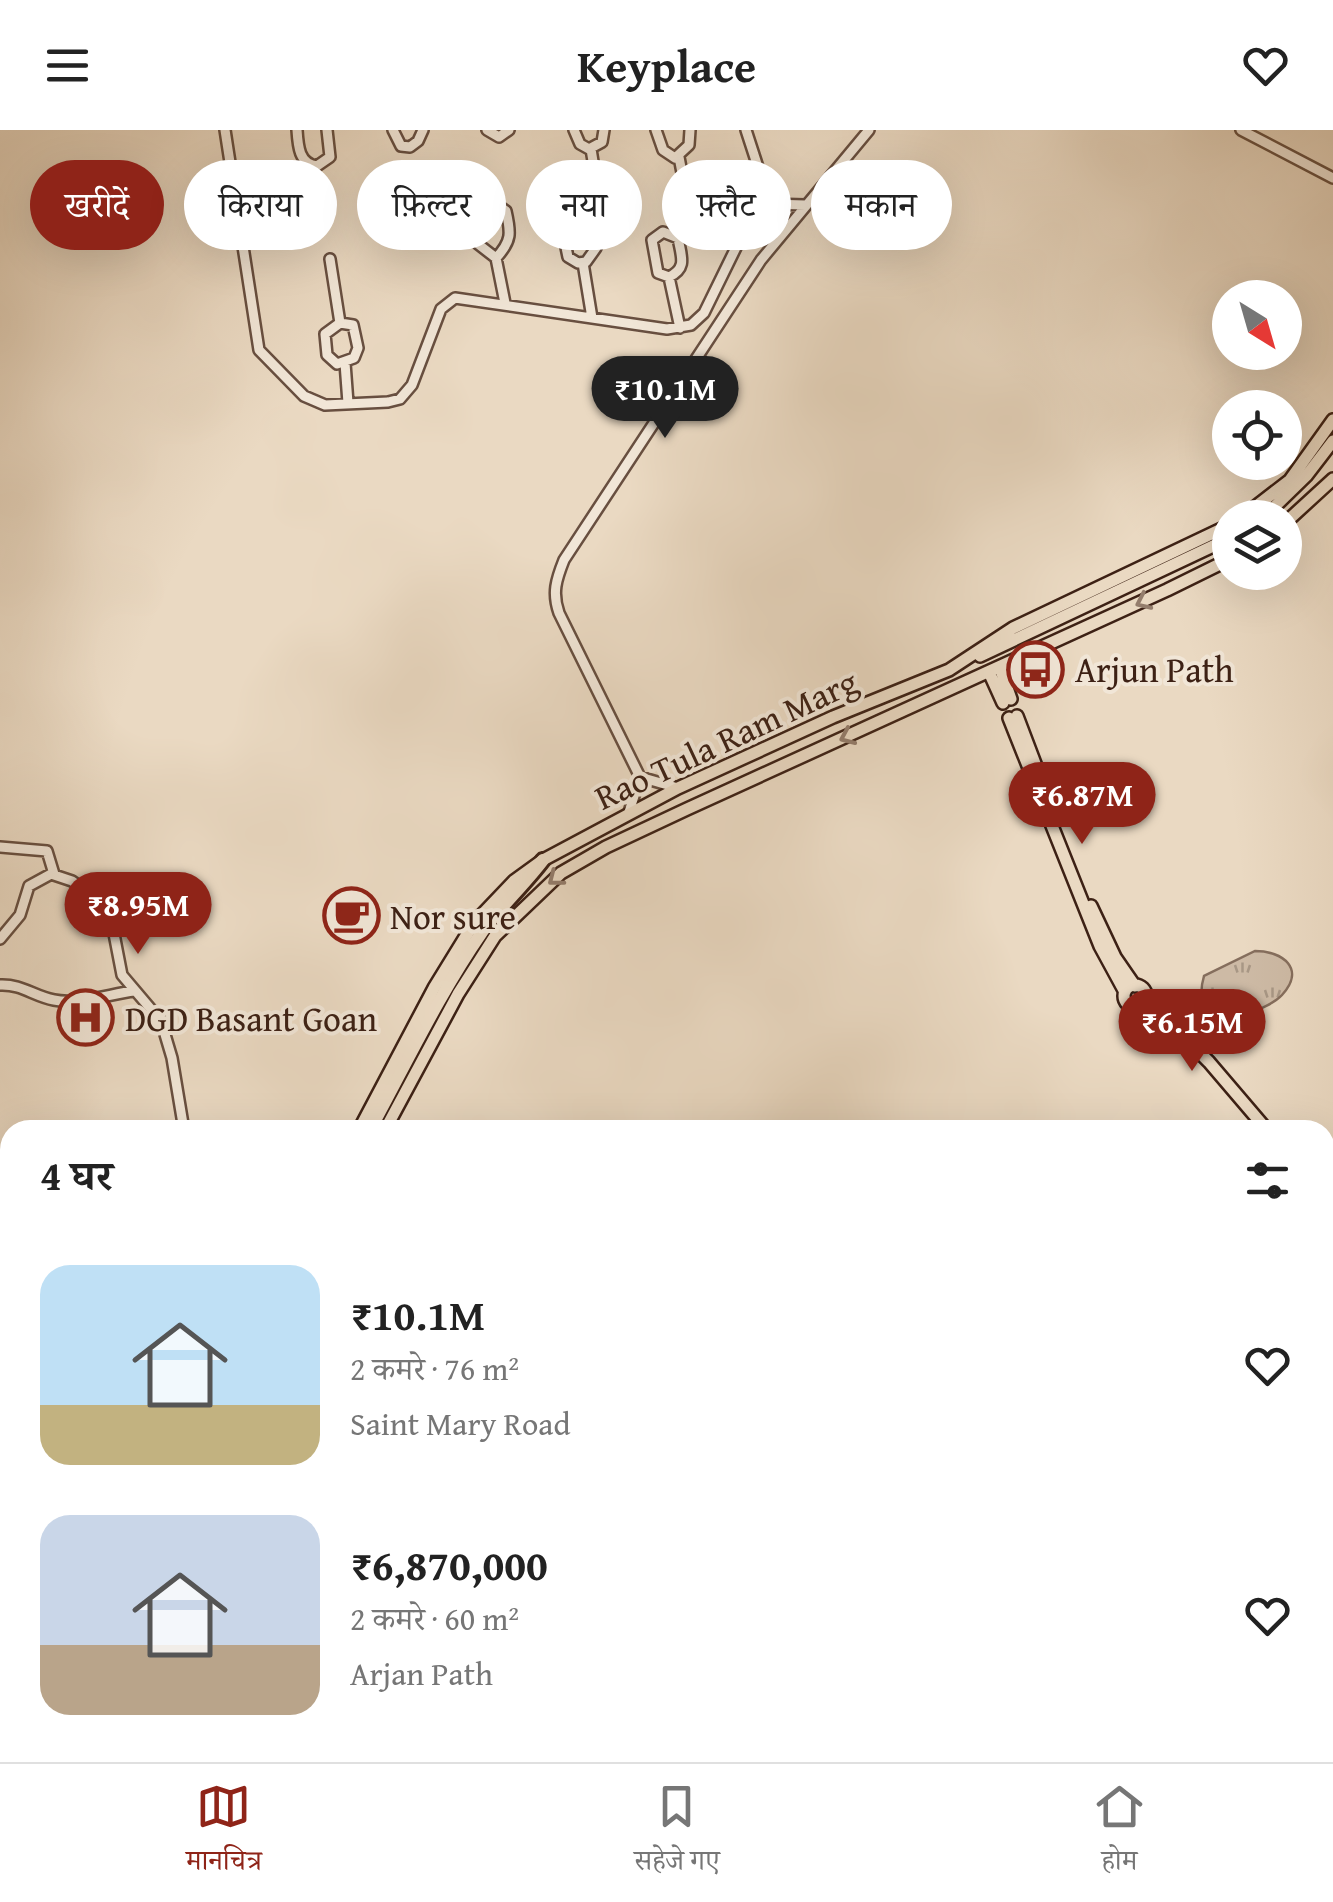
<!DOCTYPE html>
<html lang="hi">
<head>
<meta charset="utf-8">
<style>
	body { margin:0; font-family:"Gentium Book Plus","Noto Serif Devanagari",serif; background:#f2f2f2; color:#222; height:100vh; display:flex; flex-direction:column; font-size:38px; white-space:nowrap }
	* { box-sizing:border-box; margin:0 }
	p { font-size:32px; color:#767676 }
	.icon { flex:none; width:55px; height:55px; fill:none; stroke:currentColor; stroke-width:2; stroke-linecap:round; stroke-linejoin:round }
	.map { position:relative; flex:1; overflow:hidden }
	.side { position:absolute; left:0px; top:990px; width:1335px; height:642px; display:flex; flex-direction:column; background:#fff; border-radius:30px 30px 0 0; box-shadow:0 10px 40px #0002 }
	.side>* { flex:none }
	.top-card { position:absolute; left:30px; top:30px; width:1275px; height:90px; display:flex; gap:20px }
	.needle { width:65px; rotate:143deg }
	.controls { position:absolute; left:1212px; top:150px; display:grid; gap:20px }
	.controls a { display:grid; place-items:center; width:90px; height:90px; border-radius:50%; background:#fff; box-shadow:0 10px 40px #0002; font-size:50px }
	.price { position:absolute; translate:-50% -85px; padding:0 22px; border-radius:35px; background:#8f2418; color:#fff; font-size:32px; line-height:65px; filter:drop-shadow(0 2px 5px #0008) }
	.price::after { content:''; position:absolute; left:50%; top:60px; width:30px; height:22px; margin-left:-15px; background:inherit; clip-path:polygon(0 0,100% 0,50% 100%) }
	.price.on { background:#222; color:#fff }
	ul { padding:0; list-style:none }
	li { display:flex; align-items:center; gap:30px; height:250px; padding:0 40px }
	li span { display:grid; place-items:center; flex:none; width:280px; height:200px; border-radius:30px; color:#555 }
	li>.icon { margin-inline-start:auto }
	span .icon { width:120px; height:120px; fill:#fffc; stroke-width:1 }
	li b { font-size:42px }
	h2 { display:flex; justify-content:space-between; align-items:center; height:120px; padding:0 40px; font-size:42px }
	.pill { padding:0 35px; border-radius:45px; background:#fff; box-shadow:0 10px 40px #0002; font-size:35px; line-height:90px }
	.pill.on { background:#8f2418; color:#fff }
	header { display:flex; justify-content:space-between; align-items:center; height:130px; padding:0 40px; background:#fff; font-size:45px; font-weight:700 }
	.menu { display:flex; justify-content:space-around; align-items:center; height:140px; border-top:2px solid #e0e0e0; background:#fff; font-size:28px; color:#767676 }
	.menu a { display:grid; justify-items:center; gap:5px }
	.menu .on { color:#8f2418 }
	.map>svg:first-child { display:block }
</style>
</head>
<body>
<header><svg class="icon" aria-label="menu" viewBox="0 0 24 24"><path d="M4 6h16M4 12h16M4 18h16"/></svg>Keyplace<svg class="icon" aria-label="heart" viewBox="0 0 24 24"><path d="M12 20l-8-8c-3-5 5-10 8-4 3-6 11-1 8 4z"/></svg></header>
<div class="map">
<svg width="1333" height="1632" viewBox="0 0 1333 1632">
	<defs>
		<pattern id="grass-tufts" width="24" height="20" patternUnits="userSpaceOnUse" patternTransform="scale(2.5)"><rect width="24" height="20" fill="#cdbaa5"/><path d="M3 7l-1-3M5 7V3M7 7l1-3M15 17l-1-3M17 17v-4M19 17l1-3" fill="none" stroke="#a89785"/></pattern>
	</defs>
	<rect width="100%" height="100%" fill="#ead9c2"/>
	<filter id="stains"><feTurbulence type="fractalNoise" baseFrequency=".002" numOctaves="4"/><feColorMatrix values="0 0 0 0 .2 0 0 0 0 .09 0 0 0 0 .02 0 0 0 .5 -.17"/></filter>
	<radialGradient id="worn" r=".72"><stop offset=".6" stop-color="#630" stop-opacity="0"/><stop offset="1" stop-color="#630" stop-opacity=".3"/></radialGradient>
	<path fill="url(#grass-tufts)" stroke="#856e5d" stroke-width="2.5" d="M1255,821C1283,821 1306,839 1282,865C1271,877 1247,883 1232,890C1204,890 1197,870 1204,846Z"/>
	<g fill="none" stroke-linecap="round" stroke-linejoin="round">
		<defs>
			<path id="minor" d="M225,0L259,220L304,266L325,275L388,272L400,269L412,255L441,179L455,168L667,199L691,195L704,183L750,89L770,74L805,75
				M297,0C298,16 299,34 317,36L330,27L327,0
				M393,0L401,16L410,17L418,11L423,0
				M487,0L499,7L509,0
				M574,0L580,14L589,19L602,12L604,0
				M656,0L663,20L675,28L689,15L690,0
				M746,0L770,74
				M1241,0L1333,48
				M591,19L597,56
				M679,27L686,64
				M499,76L506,81C511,103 512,111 496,128L478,114L472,89L478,81Z
				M582,92L593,100L596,118L586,132L578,133L568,127L563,103L570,95Z
				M663,102L678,108C681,126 688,138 669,147L658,143L652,110Z
				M496,128L505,173
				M330,129L340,193
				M583,133L592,188
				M669,147L680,198
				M340,193L353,195L358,218L354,228L337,234L327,225L325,204Z
				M345,233L348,273
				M640,647L678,658
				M629,682L640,647L559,483C552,463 556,450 564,430L761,130L869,0
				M0,717L47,721L54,744
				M0,809L20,785L29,756L51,744L72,751L109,778L122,845L161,891L172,928L184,1000
				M0,855C22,854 33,866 54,870C78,875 110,864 134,861
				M0,1170L10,1183
				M0,1215L10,1208
				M0,1335L10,1329"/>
			<path id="major" d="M1241,388L1290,350L1333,290
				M1263,388L1307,345L1333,311
				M1285,393L1333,349
				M980,526L1230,408
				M1000,538L1011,569
				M989,542L1003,573
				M1017,586L1042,652
				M1009,588L1100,816L1125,862
				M1091,776L1115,827L1135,856
				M1124 866a11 11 0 1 1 22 0a11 11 0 1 1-22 0Z
				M1145,868L1209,932L1267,1000
				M1139,898L1148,890L1158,891
				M359,1000L434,858L474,793L514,751L543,730L678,658L833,587L949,540L1013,498L1230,395
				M385,1000L458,864L495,806L561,743L606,717L687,679L1167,460L1230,429
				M1325,1136L1333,1159
				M1325,1161L1333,1183
				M0,1295H10
				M0,1323H10
				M405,1622L408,1632
				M414,1622L416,1632"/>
			<path id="highway" d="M370,1000C406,934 439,864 482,802C501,776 524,755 543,730"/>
		</defs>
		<use href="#minor" stroke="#684f40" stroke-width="14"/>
		<use href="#major" stroke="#3d2115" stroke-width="16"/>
		<use href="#highway" stroke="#3d2115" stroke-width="18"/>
		<use href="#minor" stroke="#f1e6d7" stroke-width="9"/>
		<use href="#major" stroke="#ead9c2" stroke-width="11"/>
		<use href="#highway" stroke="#ead9c2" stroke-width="12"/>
		<defs>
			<path id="highway-bridge" d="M0,1303L10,1304
				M0,1313L10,1314"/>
		</defs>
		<use href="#highway-bridge" stroke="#3d2115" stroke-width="18" stroke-linecap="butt"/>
		<use href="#highway-bridge" stroke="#ead9c2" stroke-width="12"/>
	</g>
	<defs><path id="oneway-chevron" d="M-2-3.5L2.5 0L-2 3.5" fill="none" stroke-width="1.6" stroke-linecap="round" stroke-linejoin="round" transform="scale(2.5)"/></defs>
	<g stroke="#947d6c">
		<use href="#oneway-chevron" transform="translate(1143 472) rotate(155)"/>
		<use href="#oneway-chevron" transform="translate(847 607) rotate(156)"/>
		<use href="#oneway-chevron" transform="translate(555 749) rotate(142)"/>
	</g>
	<defs>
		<symbol id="bus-ring" viewBox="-11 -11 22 22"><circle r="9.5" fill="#f1e6d7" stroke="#8f2418" stroke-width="1.5"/><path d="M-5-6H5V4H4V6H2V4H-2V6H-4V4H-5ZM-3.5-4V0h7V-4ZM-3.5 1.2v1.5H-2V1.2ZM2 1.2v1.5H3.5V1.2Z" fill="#8f2418"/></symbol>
		<symbol id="cafe-ring" viewBox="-11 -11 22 22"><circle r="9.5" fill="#f1e6d7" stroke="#8f2418" stroke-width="1.5"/><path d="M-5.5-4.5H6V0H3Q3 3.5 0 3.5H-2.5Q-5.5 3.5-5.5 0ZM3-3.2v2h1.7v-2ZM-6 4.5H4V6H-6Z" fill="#8f2418"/></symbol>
		<symbol id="hospital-ring" viewBox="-11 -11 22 22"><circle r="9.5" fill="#f1e6d7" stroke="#8f2418" stroke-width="1.5"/><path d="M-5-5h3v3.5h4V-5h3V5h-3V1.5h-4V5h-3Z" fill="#8f2418"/></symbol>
	</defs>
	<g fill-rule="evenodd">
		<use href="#bus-ring" x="1004" y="508" width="63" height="63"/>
		<use href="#cafe-ring" x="320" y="754" width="63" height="63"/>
		<use href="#hospital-ring" x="54" y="856" width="63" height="63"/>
	</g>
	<g text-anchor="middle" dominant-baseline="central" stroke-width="8" stroke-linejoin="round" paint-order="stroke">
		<g font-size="35" fill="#3d2115" stroke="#f1e6d7" text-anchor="start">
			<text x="1075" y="539">Arjun Path</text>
			<text x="390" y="786">Nor sure</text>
			<text x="125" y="888">DGD Basant Goan</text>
		</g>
		<g font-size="35" fill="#3d2115" stroke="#f1e6d7">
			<text transform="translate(726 609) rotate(-25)">Rao Tula Ram Marg</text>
		</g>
	</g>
	<rect width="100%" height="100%" filter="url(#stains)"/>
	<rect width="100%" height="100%" fill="url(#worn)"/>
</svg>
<div class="controls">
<a><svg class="needle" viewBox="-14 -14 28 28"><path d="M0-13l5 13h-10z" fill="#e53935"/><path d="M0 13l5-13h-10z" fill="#767676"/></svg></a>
<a><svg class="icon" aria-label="locate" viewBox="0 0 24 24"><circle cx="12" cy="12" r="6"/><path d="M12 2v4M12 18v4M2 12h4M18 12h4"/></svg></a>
<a><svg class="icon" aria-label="layers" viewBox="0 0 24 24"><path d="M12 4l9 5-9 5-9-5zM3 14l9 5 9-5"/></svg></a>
</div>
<b class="price on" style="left:665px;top:311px">₹10.1M</b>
<b class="price" style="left:1082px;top:717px">₹6.87M</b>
<b class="price" style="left:138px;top:827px">₹8.95M</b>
<b class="price" style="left:1192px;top:944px">₹6.15M</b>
<div class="top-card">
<a class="pill on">खरीदें</a>
<a class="pill">किराया</a>
<a class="pill">फ़िल्टर</a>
<a class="pill">नया</a>
<a class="pill">फ़्लैट</a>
<a class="pill">मकान</a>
</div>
<section class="side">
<h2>4 घर<svg class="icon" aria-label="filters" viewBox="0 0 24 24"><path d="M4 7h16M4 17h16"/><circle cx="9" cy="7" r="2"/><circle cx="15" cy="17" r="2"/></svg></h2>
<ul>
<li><span style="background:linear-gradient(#bfe0f5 70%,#c2b280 0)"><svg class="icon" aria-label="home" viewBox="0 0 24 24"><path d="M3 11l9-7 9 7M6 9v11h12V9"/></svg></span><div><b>₹10.1M</b><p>2 कमरे · 76 m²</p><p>Saint Mary Road</p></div><svg class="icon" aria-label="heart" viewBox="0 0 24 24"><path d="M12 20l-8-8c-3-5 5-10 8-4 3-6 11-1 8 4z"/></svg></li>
<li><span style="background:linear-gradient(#c9d6e8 65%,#b9a48a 0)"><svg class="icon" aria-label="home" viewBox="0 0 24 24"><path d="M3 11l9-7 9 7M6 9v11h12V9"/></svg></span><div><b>₹6,870,000</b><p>2 कमरे · 60 m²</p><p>Arjan Path</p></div><svg class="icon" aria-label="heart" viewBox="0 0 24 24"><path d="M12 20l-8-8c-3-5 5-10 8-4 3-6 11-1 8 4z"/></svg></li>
</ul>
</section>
</div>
<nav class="menu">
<a class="on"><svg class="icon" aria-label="map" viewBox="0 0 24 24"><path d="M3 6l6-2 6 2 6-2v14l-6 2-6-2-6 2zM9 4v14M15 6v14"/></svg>मानचित्र</a>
<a><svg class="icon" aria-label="saved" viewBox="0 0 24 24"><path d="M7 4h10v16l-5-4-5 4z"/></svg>सहेजे गए</a>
<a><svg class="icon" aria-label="home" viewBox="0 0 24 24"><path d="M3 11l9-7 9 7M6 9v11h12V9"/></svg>होम</a>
</nav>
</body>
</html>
